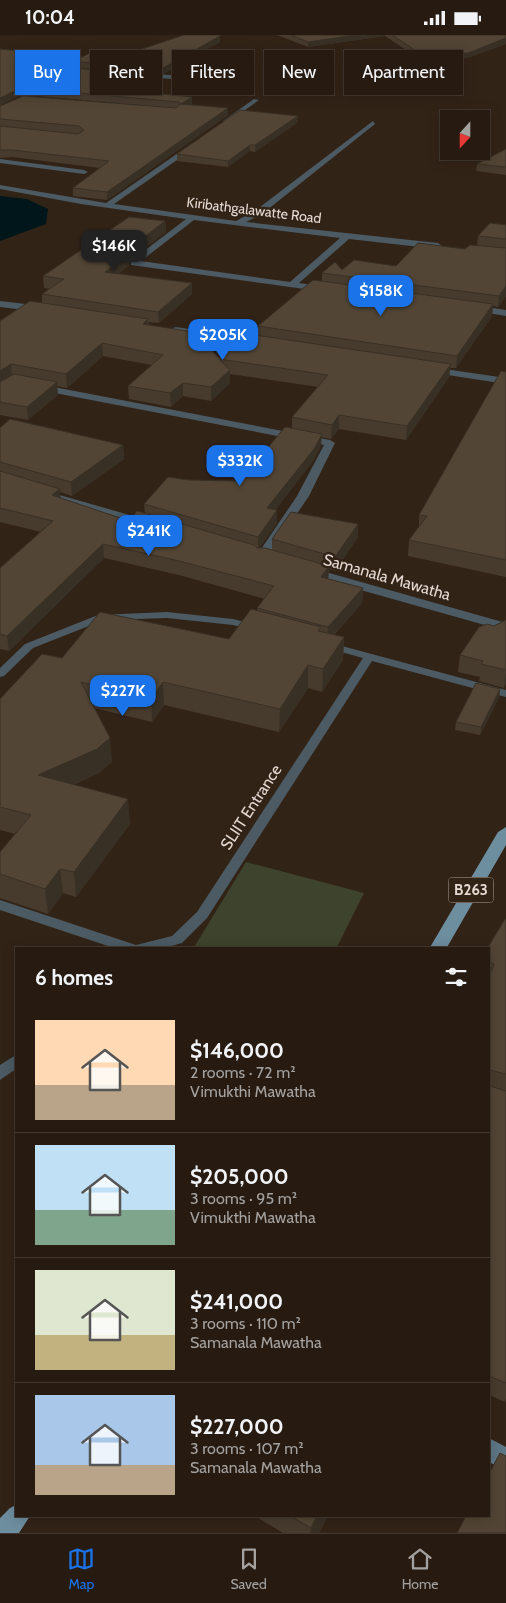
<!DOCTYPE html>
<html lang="en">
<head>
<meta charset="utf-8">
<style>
	body { margin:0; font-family:Cabin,sans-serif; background:#2e231a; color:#f1f3f6; height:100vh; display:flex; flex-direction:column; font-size:19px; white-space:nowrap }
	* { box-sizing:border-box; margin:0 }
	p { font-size:16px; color:#a4a19f }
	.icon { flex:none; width:28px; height:28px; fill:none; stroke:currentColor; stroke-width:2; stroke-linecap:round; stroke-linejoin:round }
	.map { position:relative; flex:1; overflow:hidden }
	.side { position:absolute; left:15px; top:912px; width:475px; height:570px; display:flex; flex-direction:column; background:#261a11; border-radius:0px; box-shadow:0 2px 12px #0003,0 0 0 1px #423831 }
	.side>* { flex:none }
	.hud { position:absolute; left:15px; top:15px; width:476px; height:45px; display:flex; gap:10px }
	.needle { width:32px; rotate:201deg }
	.controls { position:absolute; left:440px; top:75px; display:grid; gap:10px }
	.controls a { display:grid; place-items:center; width:50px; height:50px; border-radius:0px; background:#261a11; box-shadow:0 2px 12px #0003,0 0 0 1px #423831; font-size:25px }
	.price { position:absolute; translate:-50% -42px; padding:0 11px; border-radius:10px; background:#1a73e8; color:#fff; font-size:16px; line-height:32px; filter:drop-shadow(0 1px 2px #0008) }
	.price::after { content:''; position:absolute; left:50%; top:30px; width:15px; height:11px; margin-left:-8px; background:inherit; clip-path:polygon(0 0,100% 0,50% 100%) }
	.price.selected { background:#222; color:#fff }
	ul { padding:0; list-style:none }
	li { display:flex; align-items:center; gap:15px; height:125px; padding:0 20px }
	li+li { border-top:1px solid #423831 }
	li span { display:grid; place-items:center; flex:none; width:140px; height:100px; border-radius:0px; color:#555 }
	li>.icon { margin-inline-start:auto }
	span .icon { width:60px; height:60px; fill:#fffc; stroke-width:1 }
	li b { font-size:21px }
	h2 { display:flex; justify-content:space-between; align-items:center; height:60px; padding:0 20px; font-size:21px }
	.pill { padding:0 18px; border-radius:0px; background:#261a11; box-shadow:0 2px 12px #0003,0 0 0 1px #423831; font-size:18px; line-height:45px }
	.pill.selected { background:#1a73e8; color:#fff }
	.status { display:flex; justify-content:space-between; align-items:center; height:35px; padding:0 25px; background:#261a11; direction:ltr }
	.status svg { height:14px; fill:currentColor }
	.tabs { display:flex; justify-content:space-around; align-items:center; height:70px; border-top:1px solid #423831; background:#261a11; font-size:14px; color:#a4a19f }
	.tabs a { display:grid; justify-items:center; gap:2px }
	.tabs .selected { color:#1a73e8 }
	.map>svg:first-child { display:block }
</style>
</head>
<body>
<div class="status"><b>10:04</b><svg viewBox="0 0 49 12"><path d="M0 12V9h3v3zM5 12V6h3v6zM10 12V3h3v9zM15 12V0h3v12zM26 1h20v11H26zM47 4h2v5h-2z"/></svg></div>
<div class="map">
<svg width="506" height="1498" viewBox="0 0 506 1498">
	<rect width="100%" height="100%" fill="#322317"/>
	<path fill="#3d432c" d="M246,827L364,858L336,914H193Z"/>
	<path fill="#00161a" d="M411,28L462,32L455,39L438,37L434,39L404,35Z
		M0,161L27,164L48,174L46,189L0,206Z"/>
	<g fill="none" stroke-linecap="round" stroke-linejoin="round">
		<path fill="#4b5a63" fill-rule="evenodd" d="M167,577L233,584L261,591L262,593L257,596L233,590L167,583L104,585L33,613L4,641L0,642V633L25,609L98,580Z
			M327,607L506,655V662L372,626L207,883L182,908L161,914H117L0,875V865L136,910L172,901L197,877L363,623L323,612L321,610L323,608Z
			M16,1020V1034L0,1045V1030Z"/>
		<path fill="#4b5a63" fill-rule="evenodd" d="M134,38L172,40L175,42L172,44L132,41Z
			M53,46L55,49L0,77V72Z
			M254,64L259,65L227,88H223V86Z
			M373,86L375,89L262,179L246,187L438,208L442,211L438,214L349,204L299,248L329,252V256L326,257L131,230V226L186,184L81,169L0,154V150L106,168L194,107L197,111L114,169L236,186L256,175ZM194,185L340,203L290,247L141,226Z
			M0,124L84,135L88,137L84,139L0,128Z
			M0,266L43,271L48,274L43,277L0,272Z
			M473,270L506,275V281L470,275L468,273Z
			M176,292L260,305L265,308L260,311L173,297V293Z
			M431,332L506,343V349L428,337L426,335Z
			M38,349L330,405L335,408L309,461L265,526L261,527L255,523L297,461L324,410L34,354V350Z
			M49,457L154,487L156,490L150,494L146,493L45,462L43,460Z
			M308,532L506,588V596L304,539L302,536L304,533Z"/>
		<path fill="#5e7785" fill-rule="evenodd" d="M489,1403L506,1412V1436L489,1427Z"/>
		<path fill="#6d8e9f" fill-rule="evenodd" d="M506,792V810L446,914H429L498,797Z
			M16,1470V1481H30L19,1498H0V1483L10,1473Z"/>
	</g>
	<path fill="#473b2e" d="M277,0H506V9L467,23L424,27L385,1L308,12Z
		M220,7L163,39L153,38V45L133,56L192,69L191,70L228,73V80L107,165L73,161V153L100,133L12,122L0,123V91L79,98L0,91V71L117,68L37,61L36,54L132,37L66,32L49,46L0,70V14L82,22L127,19Z
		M298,87L255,117L250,116L228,132L177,126V119Z
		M506,114V140L476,136L477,129Z
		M165,186L166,197L130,225L129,230L118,239L192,259L159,288L149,287V289L219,323L258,301V291L322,246V238L342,235L396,231L465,214L477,210L478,201L506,190V261L498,272L493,271L492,281L456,333H450L449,342L406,405L339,394L331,404L321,402V411L313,426L276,474L277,475V488L259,513L272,515V504L358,489V502L335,536L329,534L328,544L363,553L362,568L334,600L344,602L343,625L322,657L308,653L279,697L164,670L152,687L94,673L112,727L99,738L73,750L130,789L76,862L63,858L48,879L0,863V817L15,799L0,795V664L62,623L229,604L257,576V573L265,564L179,540L104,523L9,616L0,614V533L41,497L0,487V393L123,410L124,424L72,461L60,457V463L129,486L145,479L144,469L188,445L238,446L266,415L292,393V382L318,352L230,339V348L211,366L183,361L171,372L129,364L128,351L152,330L103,321L67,353L57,351L58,360L28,385L0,380V286L42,268V259L50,254L44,253L43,241Z
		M506,337V542L408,521L409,505L419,492V480Z
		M506,585V649L504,653L479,646L480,642L458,637L460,620L494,591Z
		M500,654L499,662L480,700L455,695L456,687Z
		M506,885V1364L505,1367L489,1360V914Z
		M255,1481H328L319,1498H283Z"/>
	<path fill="#393025" d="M356,0H385V1L308,12V7Z
		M220,1V7L163,39V33Z
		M506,3V9L467,23L424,27V21Z
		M66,26V32L49,46L0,70V63Z
		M153,38V45L123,62V55Z
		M192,62V69L182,76L181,69Z
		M228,73V80L107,165V157Z
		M298,81V87L255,117V110Z
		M250,110V116L228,132V126Z
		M165,186L166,197L130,225L129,230L106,248L105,237L129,214Z
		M192,248V259L159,288L158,277Z
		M506,251V261L498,272L499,261Z
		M493,269L492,281L456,333L457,321Z
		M148,284L149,297L143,289Z
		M102,308L103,321L67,353L66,339Z
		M11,329L12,342L0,350V336Z
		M451,329L449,342L406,405L407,391Z
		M230,335V348L211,366V352Z
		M57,347L58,360L28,385L27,372Z
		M183,348V361L171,372L170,358Z
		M339,380V394L331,404L332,390Z
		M322,399L321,411L313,426L267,486V473Z
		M123,410L124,424L72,461L71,447Z
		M60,454L61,469L52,460Z
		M277,475V488L258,515V502Z
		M358,489V502L335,536V522Z
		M103,509L104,523L9,616L7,601Z
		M329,531L328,546L321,542Z
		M363,553L362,568L327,607L328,592Z
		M344,602L343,625L322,657L323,634Z
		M308,630V653L279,697L280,674Z
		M506,636V647L504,653Z
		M163,647L164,670L152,687L151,664Z
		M500,654L499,662L480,700L481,692Z
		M110,703L112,727L99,738L40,764L38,740Z
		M128,764L130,789L76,862L74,837Z
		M60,834L63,858L48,879L45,854Z
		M317,1481H328L319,1498H310L311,1493Z"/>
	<path fill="#524535" stroke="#393025" d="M184,0H220V1L163,33L66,26L48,40L0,63V14L82,22L95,15L127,19Z
		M291,0H356L308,7Z
		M392,0H506V3L468,18L424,21Z
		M68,33L153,38L123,55L192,62L181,69L228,73L107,157L73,153L109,126L12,115H0V91L78,99L84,95L79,91L0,84V71L24,61L176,73L181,69L179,67L36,54L55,45Z
		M240,75L298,81L255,110H250L228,126L177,119Z
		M506,114V132L477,129Z
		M129,182L165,186L129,214V219L105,237L192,248L158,277L42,259L64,244L43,241Z
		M490,188L506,190V204L478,201Z
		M418,208L465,214L470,210L506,213V251L499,261L322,238L335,227L342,235L354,225L396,231Z
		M313,245L493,269L457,321L258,291Z
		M30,266L148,284L143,289L194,297L219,323L248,299L451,329L407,391L339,380L332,390L292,382L328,340L219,324L230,335L211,352L183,348L170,358L128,351L163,320L102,308L66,339L11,329L0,336V286Z
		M501,336L506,337V525L409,505L427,481L419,480Z
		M14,339L57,347L27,372L0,367V347Z
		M10,384L123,410L71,447L0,427V393Z
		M285,392L322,399L314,414L267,473L277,475L258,502L144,469L168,442L188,445L238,446L260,414L266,415Z
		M0,436L60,454L52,460L129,486L137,476L254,510L257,513H265L329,531L321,542L363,553L328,592L257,573L274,551L179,526L103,509L7,601L0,599V533L53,486L0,473Z
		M291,477L358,489L335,522L272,504Z
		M251,574L321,592L318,596L344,602L323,634L308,630L280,674L163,647L151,664L81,647L110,703L97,714L38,740L128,764L74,837L60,834L45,854L0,839V817L31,780L0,772V664L42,619L62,623L100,577L229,604Z
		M506,585V635L481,629L483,626L460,620L479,592L487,589L494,591Z
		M476,648L500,654L481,692L456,687Z
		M505,884L506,885V1039L490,1035V1051L506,1056V1348L489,1341V942L494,929L489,927V914H487Z
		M500,1418L506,1421V1498H457L466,1481H489V1439Z
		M290,1481H317L311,1493Z"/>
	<g text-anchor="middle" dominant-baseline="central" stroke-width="5" stroke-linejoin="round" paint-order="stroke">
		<g font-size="14" fill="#e4dad2" stroke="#322317">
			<text transform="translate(254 175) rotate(7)">Kiribathgalawatte Road</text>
		</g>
		<rect fill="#322317" stroke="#afa39a" stroke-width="1" x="448.5" y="842.5" width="45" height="25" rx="4"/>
		<g font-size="15" font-weight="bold" fill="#e4dad2">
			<text x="471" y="855">B263</text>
		</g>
		<g font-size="16" fill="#e4dad2" stroke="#322317">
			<text transform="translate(387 542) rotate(16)">Samanala Mawatha</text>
			<text transform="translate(251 772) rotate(-57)">SLIIT Entrance</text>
		</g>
	</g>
</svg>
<div class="controls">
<a><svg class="needle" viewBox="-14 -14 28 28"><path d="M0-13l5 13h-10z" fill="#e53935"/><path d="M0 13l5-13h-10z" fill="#a4a19f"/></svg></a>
</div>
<b class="price selected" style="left:114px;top:237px">$146K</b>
<b class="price" style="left:381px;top:282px">$158K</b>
<b class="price" style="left:223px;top:326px">$205K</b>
<b class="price" style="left:240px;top:452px">$332K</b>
<b class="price" style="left:149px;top:522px">$241K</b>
<b class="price" style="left:123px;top:682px">$227K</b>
<div class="hud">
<a class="pill selected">Buy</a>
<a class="pill">Rent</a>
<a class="pill">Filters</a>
<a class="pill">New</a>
<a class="pill">Apartment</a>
</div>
<section class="side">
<h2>6 homes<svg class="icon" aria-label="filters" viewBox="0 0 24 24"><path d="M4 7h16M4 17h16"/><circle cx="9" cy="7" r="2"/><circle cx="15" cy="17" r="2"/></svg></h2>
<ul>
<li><span style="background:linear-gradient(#ffd9b3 65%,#b9a48a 0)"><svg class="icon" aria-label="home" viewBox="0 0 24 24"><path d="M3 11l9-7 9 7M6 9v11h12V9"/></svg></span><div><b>$146,000</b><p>2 rooms · 72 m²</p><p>Vimukthi Mawatha</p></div></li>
<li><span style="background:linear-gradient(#bfe0f5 65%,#7fa58c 0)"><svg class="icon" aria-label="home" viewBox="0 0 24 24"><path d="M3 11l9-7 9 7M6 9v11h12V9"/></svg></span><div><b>$205,000</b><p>3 rooms · 95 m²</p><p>Vimukthi Mawatha</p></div></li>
<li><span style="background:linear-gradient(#dfe7d0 65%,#c2b280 0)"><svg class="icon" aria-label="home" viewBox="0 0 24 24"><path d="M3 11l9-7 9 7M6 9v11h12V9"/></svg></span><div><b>$241,000</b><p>3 rooms · 110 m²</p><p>Samanala Mawatha</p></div></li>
<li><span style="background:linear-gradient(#a9c7e8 70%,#b9a48a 0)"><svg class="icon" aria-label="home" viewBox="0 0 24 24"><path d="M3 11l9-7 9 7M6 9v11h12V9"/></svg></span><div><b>$227,000</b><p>3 rooms · 107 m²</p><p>Samanala Mawatha</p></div></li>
</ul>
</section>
</div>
<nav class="tabs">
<a class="selected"><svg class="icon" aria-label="map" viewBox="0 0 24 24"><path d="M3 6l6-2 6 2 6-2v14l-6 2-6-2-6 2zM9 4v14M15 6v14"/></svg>Map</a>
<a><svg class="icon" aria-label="saved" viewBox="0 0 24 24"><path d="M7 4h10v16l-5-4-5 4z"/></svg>Saved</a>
<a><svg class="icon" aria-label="home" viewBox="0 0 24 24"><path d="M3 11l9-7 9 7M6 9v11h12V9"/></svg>Home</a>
</nav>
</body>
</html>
